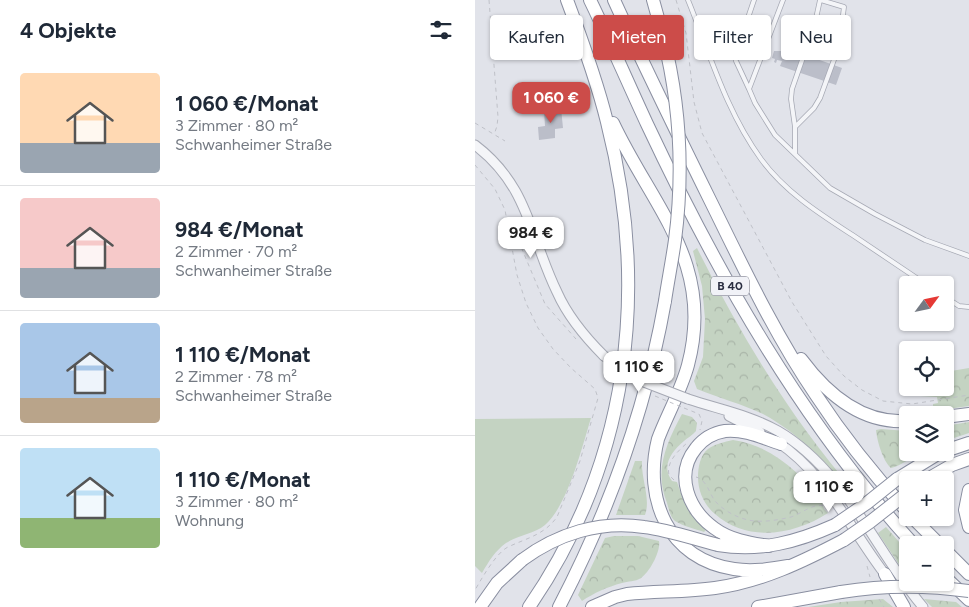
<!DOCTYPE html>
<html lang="de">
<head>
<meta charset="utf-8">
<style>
	body { margin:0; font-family:Figtree,sans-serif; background:#f2f2f3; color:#1f2937; height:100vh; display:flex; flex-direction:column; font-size:19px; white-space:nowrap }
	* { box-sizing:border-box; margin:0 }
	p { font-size:16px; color:#747a83 }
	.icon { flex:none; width:28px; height:28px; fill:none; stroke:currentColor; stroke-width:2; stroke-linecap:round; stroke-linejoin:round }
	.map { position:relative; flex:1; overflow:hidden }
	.details { display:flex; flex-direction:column; background:#fff; width:475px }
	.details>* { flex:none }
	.hud { position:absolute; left:15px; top:15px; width:404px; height:45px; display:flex; gap:10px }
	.needle { width:32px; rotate:57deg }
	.fabs { position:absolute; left:424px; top:276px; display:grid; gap:10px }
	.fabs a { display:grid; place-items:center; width:55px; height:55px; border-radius:5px; background:#fff; box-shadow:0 1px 4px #0004; font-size:25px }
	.price { position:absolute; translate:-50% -42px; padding:0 11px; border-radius:10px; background:#fff; color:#222; font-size:16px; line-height:32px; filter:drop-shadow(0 1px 2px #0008) }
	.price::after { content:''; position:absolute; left:50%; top:30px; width:15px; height:11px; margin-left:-8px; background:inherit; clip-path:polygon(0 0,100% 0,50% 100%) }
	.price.on { background:#cc4c49; color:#fff }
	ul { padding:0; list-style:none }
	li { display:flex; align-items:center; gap:15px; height:125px; padding:0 20px }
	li+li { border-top:1px solid #e0e1e3 }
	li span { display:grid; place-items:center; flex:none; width:140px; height:100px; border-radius:5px; color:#555 }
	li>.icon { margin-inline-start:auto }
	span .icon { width:60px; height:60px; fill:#fffc; stroke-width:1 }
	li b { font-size:21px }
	h2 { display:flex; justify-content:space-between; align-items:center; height:60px; padding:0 20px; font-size:21px }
	.chip { padding:0 18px; border-radius:5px; background:#fff; box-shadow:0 1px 4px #0004; font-size:18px; line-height:45px }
	.chip.on { background:#cc4c49; color:#fff }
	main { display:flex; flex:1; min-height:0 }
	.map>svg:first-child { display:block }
</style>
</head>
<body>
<main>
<section class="details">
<h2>4 Objekte<svg class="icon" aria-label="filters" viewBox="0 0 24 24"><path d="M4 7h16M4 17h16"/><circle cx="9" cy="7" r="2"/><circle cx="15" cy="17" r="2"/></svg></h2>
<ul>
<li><span style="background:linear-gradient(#ffd9b3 70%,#9aa5b1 0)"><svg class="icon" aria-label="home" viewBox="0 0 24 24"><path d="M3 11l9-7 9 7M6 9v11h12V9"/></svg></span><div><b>1 060 €/Monat</b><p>3 Zimmer · 80 m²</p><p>Schwanheimer Straße</p></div></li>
<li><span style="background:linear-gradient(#f6c9c9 70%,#9aa5b1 0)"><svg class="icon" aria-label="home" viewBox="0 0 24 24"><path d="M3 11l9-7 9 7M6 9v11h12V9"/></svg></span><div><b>984 €/Monat</b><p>2 Zimmer · 70 m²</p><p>Schwanheimer Straße</p></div></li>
<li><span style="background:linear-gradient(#a9c7e8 75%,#b9a48a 0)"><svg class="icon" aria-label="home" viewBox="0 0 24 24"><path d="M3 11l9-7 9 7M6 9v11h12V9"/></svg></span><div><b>1 110 €/Monat</b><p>2 Zimmer · 78 m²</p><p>Schwanheimer Straße</p></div></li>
<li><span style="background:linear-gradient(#bfe0f5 70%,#8fb573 0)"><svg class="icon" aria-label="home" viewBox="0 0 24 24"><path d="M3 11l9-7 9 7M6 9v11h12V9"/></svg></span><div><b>1 110 €/Monat</b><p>3 Zimmer · 80 m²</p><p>Wohnung</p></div></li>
</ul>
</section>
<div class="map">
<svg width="494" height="607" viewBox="0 0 494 607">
	<defs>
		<pattern id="forest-crowns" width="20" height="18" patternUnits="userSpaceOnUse" patternTransform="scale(1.25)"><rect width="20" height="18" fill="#c4d3c2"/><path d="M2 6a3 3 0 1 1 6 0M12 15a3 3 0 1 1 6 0" fill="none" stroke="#a9b5a8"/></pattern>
	</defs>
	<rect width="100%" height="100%" fill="#e1e3ea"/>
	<path fill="#c4d3c2" d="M116,418C107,447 93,505 70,525C59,534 43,535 31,543C20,551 14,561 7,573L0,566V419Z"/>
	<path fill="url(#forest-crowns)" d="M222,248C254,312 290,375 332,432C347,453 364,473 380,493L376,495C351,463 325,434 288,414C267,404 244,398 222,389L219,381L228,357L230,319L227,286L218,251Z
		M494,368V406L458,411V404L463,403L462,397L445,396L447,388H470V372Z
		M207,414L217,417L222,423C222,424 221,430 221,431C218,435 212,438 209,441C196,452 186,466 197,481L202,482C208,501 216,517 232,529L229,532C220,529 208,526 200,521C195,517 194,509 192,503C179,470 191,444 207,414Z
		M494,422V433L470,441V426Z
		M406,429L432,431V452L446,453C437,457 425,466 416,468C408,461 402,441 401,430Z
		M258,440C299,446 323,473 351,502L347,503L349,509L353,513C319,535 273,543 240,514C229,505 223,491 223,477C223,468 225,455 233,449C240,444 249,442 258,440Z
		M160,461H167C166,479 176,499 170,515H141Z
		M411,527L432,551V575H431L403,533Z
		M139,536H163L184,541C186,551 175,572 166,578C160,582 153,581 147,583C132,587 119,593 107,601L103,595L130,538Z
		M408,599L418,607H333L366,602Z
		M449,599L481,602L487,607H457Z"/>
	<path fill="#bbbec9" d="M307,48L311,50V48L367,68L361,85L305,66L307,61L302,60L301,63L299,62L300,59L297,58L299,51H306Z
		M86,108L88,128L80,129V138L64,140L63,127L70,126L69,110Z"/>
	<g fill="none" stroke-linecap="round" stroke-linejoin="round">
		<defs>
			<path id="service" d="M213,0C235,54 251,111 286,159C310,192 345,214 379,236C403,252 428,269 452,285
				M308,0L274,89L280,103L300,135L355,188L400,214L450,240L494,256
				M274,89L261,61L260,56L279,0
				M320,127L339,108L345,98L364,46L369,7L346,0
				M320,154V127L316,99L317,89L340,23L345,0
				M470,297L484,306L494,307"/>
			<path id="tertiary" d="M0,145C54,186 55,237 82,292C93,317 110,337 129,356
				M213,399C243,409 275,415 303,431C370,470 400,550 448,607
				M254,416L285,432
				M301,441C352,474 376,531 412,577"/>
			<path id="trunk" d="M115,0C135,41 153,83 172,124C243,275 326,421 439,545
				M139,0C170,68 203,135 236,202C268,267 300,335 341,395C368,436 399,475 432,511
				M178,0L188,36
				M138,123C178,208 240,263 213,365C206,391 192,415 183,439C168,499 193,559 259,569C277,572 295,569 313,566
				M326,359C352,394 387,424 432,421
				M470,417L494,414
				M470,451L494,443
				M422,479L466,452
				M451,480L477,465L494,459
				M494,490L490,510L494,527
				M438,518L465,545
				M243,545C285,552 322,542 360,525
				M294,546C275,543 255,540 239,528C214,510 199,475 221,448C228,439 238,433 250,431C269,429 288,438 306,444
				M470,550L494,574
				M410,574L429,607
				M470,577L494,600
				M5,607L22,583L47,560
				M54,607C154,462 175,291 132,122C122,81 107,40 92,0
				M84,607C134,511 171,408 190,301
				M117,607L140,597L152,594C181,591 211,592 240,588C286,582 329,561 369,540
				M283,607L366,592"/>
		</defs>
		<use href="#service" stroke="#a6a9b4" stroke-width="5.5"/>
		<use href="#tertiary" stroke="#a6a9b4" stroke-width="11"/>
		<use href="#trunk" stroke="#898ea0" stroke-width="14"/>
		<path stroke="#bfc1c8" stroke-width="1" stroke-dasharray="4 4" stroke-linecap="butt" d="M14,0L23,117L22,126L19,135
			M201,0L211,33L219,102L227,133L317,302L351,356L369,376L387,390L408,401L437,404L494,395
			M0,123L30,141
			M0,165L20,189L30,210L42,275L51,303L63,328L78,349L96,368L120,389L123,398L105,461L82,517C69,535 52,538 33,547C21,553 7,578 0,590
			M34,222H39L44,242L70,304L101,339
			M209,408L224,414L227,421L225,430
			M221,477C232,480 234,493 240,501C249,511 261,517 273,520C287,523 303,520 316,517C328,513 340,501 353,507
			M199,480L194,475C191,462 203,451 212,443
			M392,566L395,577
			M404,599L409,607"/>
		<use href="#service" stroke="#f4f5f8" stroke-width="4"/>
		<use href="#tertiary" stroke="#f4f5f8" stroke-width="9"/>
		<use href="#trunk" stroke="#fff" stroke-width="12"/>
		<defs>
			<path id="tertiary-bridge" d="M129,356L169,382L213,399"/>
			<path id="trunk-bridge" d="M188,36C205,103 209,171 200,240C197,261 193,281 190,301
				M360,525L392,503L422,479
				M369,540L395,522L432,493
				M47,560C82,534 125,520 169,527C194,530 219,539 243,545
				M366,592C409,585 451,585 494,591"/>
		</defs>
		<use href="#tertiary-bridge" stroke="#a6a9b4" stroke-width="11" stroke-linecap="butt"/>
		<use href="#trunk-bridge" stroke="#898ea0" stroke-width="14" stroke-linecap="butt"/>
		<path stroke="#bfc1c8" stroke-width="1" stroke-dasharray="4 4" stroke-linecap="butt" d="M136,372L150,381
			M180,396L209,408"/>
		<use href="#tertiary-bridge" stroke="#f4f5f8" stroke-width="9"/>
		<use href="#trunk-bridge" stroke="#fff" stroke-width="12"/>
	</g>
	<g text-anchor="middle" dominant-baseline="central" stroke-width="5" stroke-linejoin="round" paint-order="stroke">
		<rect fill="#f1f2f7" stroke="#666978" stroke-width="1" x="236" y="276.5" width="38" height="19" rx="4"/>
		<g font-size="12" font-weight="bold" fill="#2a2e41">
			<text x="255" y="286">B 40</text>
		</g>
	</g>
</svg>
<div class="fabs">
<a><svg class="needle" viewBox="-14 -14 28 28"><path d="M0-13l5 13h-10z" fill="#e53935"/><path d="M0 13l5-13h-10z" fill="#747a83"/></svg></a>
<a><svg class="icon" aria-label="locate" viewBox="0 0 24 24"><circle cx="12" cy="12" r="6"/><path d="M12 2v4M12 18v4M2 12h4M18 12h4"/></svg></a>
<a><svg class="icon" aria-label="layers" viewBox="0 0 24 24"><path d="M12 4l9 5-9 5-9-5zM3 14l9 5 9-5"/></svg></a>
<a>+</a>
<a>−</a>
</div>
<b class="price on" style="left:76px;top:124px">1 060 €</b>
<b class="price" style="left:56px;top:259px">984 €</b>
<b class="price" style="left:164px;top:393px">1 110 €</b>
<b class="price" style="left:354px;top:513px">1 110 €</b>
<div class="hud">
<a class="chip">Kaufen</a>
<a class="chip on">Mieten</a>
<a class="chip">Filter</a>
<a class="chip">Neu</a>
</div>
</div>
</main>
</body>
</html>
